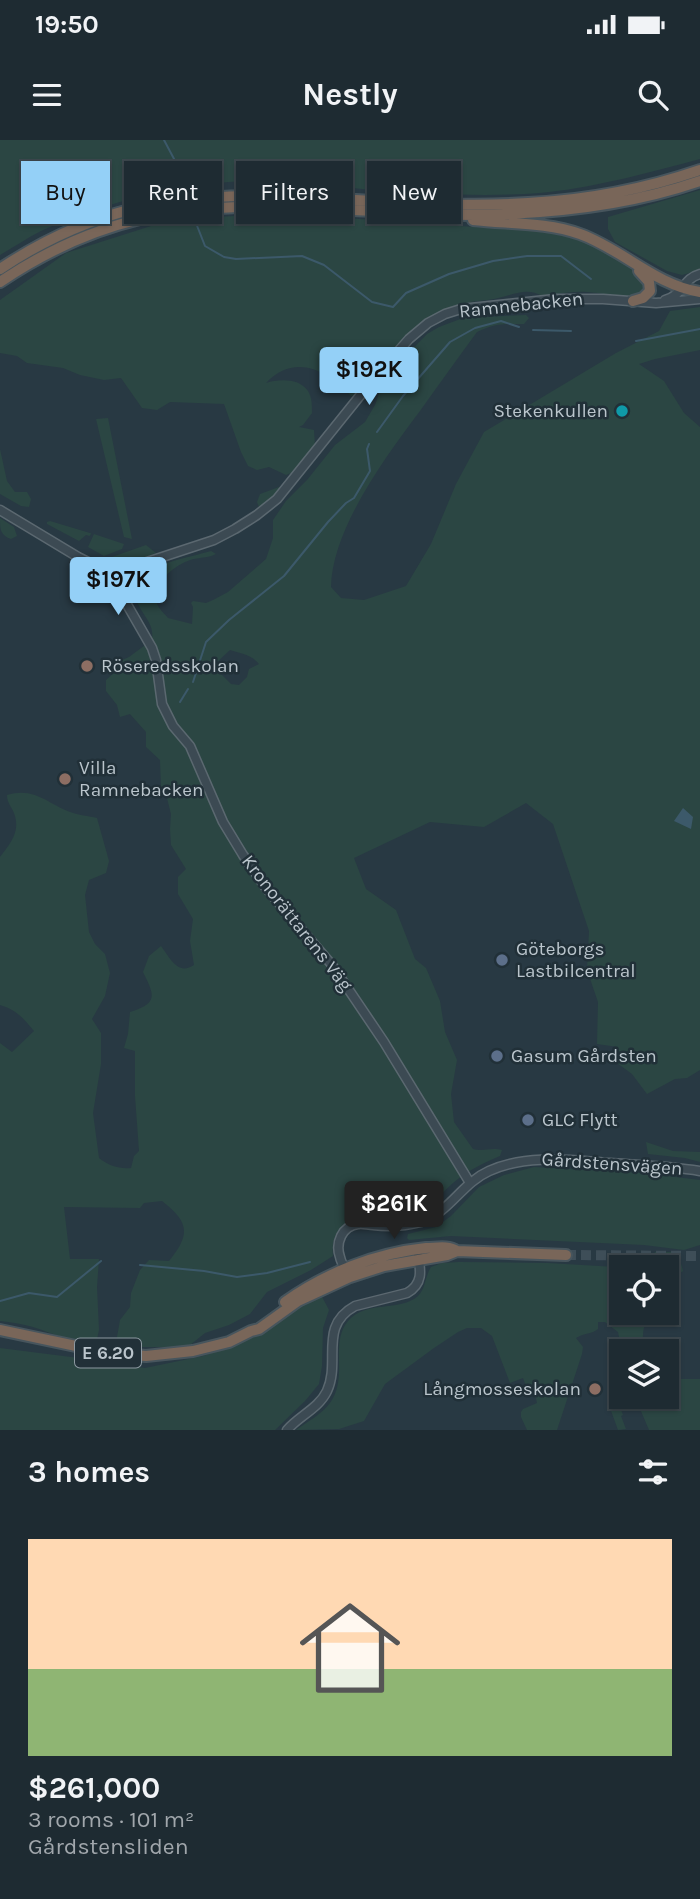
<!DOCTYPE html>
<html lang="en">
<head>
<meta charset="utf-8">
<style>
	body { margin:0; font-family:Karla,sans-serif; background:#26333a; color:#f1f3f6; height:100vh; display:flex; flex-direction:column; font-size:26px; white-space:nowrap }
	* { box-sizing:border-box; margin:0 }
	p { font-size:23px; color:#a1a7ac }
	.icon { flex:none; width:38px; height:38px; fill:none; stroke:currentColor; stroke-width:2; stroke-linecap:round; stroke-linejoin:round }
	.map { position:relative; height:1290px; overflow:hidden }
	.drawer { display:flex; flex-direction:column; background:#1e2b32; flex:1 }
	.drawer>* { flex:none }
	.hud { position:absolute; left:21px; top:21px; width:658px; height:63px; display:flex; gap:14px }
	.fabs { position:absolute; left:609px; top:1115px; display:grid; gap:14px }
	.fabs a { display:grid; place-items:center; width:70px; height:70px; border-radius:0px; background:#1e2b32; box-shadow:0 2px 5px #0004,0 0 0 2px #3c474d; font-size:35px }
	.price { position:absolute; translate:-50% -60px; padding:0 16px; border-radius:7px; background:#94d0f7; color:#111; font-size:23px; line-height:46px; filter:drop-shadow(0 2px 4px #0008) }
	.price::after { content:''; position:absolute; left:50%; top:42px; width:21px; height:16px; margin-left:-10px; background:inherit; clip-path:polygon(0 0,100% 0,50% 100%) }
	.price.current { background:#222; color:#fff }
	ul { padding:0; list-style:none }
	li { display:grid; align-content:center; gap:14px; height:371px; padding:0 28px }
	li+li { border-top:2px solid #3c474d }
	li span { display:grid; place-items:center; height:217px; border-radius:0px; color:#555 }
	li>.icon { margin-inline-start:auto }
	span .icon { width:126px; height:126px; fill:#fffc; stroke-width:1 }
	li b { font-size:30px }
	h2 { display:flex; justify-content:space-between; align-items:center; height:84px; padding:0 28px; font-size:30px }
	.pill { padding:0 24px; border-radius:0px; background:#1e2b32; box-shadow:0 2px 5px #0004,0 0 0 2px #3c474d; font-size:24px; line-height:63px }
	.pill.current { background:#94d0f7; color:#111 }
	.status { display:flex; justify-content:space-between; align-items:center; height:49px; padding:0 35px; background:#1e2b32; direction:ltr }
	.status svg { height:19px; fill:currentColor }
	header { display:flex; justify-content:space-between; align-items:center; height:91px; padding:0 28px; background:#1e2b32; font-size:32px; font-weight:700 }
	.map>svg:first-child { display:block }
</style>
</head>
<body>
<div class="status"><b>19:50</b><svg viewBox="0 0 49 12"><path d="M0 12V9h3v3zM5 12V6h3v6zM10 12V3h3v9zM15 12V0h3v12zM26 1h20v11H26zM47 4h2v5h-2z"/></svg></div>
<header><svg class="icon" aria-label="menu" viewBox="0 0 24 24"><path d="M4 6h16M4 12h16M4 18h16"/></svg>Nestly<svg class="icon" aria-label="search" viewBox="0 0 24 24"><circle cx="10" cy="10" r="6"/><path d="M15 15l6 6"/></svg></header>
<div class="map">
<svg width="700" height="1290" viewBox="0 0 700 1290">
	<rect width="100%" height="100%" fill="#283943"/>
	<path fill="#2b4643" fill-rule="evenodd" d="M0,0H700V19C651,32 601,46 549,52C514,56 469,55 433,54C381,54 330,43 279,41C198,38 115,58 41,91C27,98 14,107 0,115Z
		M700,50V130L682,135L667,131L615,102L608,89V77Z
		M251,75C317,76 382,80 448,85C490,89 534,87 575,99C593,104 631,124 642,140C644,142 645,147 646,149L642,155C623,160 606,153 587,152C571,151 557,154 542,156C526,146 511,156 494,159C485,161 476,160 467,163C417,177 387,217 355,255L351,256C328,230 294,213 266,243C279,239 299,238 308,251C312,257 312,266 312,273L303,285L299,287L314,290L315,306L294,332L286,335L269,327L257,330L248,326L241,312L224,264L170,262L157,270L142,268L121,238L104,240L80,235L63,228L27,223L17,216L0,213V160L66,113L151,86L182,79Z
		M700,167V210L655,219L639,224L664,241L684,273L700,287V930L687,938L675,939L647,954L632,934L617,923L618,907L597,904L598,862L587,830L589,791L553,684L526,663L484,687L430,682L354,718L366,749L396,770L415,819L426,828L440,861L445,892L457,920L451,954L454,982L473,1009C485,1012 490,1007 502,1010L500,1016C483,1023 467,1031 453,1043C438,1057 425,1071 404,1077C390,1081 370,1076 355,1075C339,1087 331,1095 333,1116L311,1130L267,1152L250,1174L229,1185L205,1193L190,1205L177,1207H121L117,1197L120,1180L130,1167L131,1153L140,1130L149,1120L169,1121C191,1094 189,1082 162,1061L144,1063L140,1068L64,1067L70,1119H99L97,1147L99,1190L97,1199C75,1205 53,1193 33,1187C22,1184 11,1182 0,1181V903L12,912L34,891C23,878 17,870 0,865V717C9,705 20,693 15,676C13,668 7,664 7,655C35,647 46,663 70,672C78,675 89,676 97,678L109,721L106,733L89,740L85,755L89,792L95,804L105,814L110,833L105,856L92,879L101,893V924L93,973L99,1018C109,1026 119,1029 131,1028L134,1016L139,1011L135,956V911L124,908L128,894L130,872C158,863 155,856 143,832L149,816L161,806C170,818 178,836 194,825L190,801L193,779L178,754V737L186,729L171,705L170,689L171,674L167,658L161,647L160,620L146,607V592L130,574L120,577L117,565L106,551V540L116,531L118,522L129,517L152,500C154,486 147,480 140,468C136,460 132,450 131,440C151,424 187,418 211,411L216,414C208,418 203,417 194,419C176,423 151,443 157,464C159,469 165,474 168,478L192,484L193,467L191,463L193,461L206,463L213,460L228,452L266,419L273,398V380L286,361L307,340L335,305L365,282L375,265L383,242L398,224L427,194L439,187L463,178L526,175L529,178L524,184C503,184 496,183 477,192C458,218 439,244 420,271C386,316 332,389 331,447L341,458L364,460L406,446L431,404L456,344L484,292L616,213L659,191L670,171ZM230,510C240,513 252,515 259,524L249,529L247,537L239,545L231,544L213,526Z
		M108,278L132,399L124,397L96,279Z
		M0,309L7,341L15,352H27L31,359L29,367L21,366L0,354Z
		M279,347L281,348L273,358L259,367L257,362L260,354Z
		M0,378L14,387L17,396L11,399C0,395 0,389 0,378Z
		M50,381L90,393H91L90,396L86,395L79,401L47,384V382Z
		M94,394L124,404L122,409L104,416L88,407Z
		M146,405L156,413L125,426L121,423L111,421L109,418Z
		M646,1002L673,1011L700,1012V1022L685,1018L648,1014Z
		M534,1027L643,1033L700,1040V1105L684,1110L644,1105L451,1096L409,1100L407,1098L408,1094L436,1087L451,1076L479,1047L504,1035Z
		M655,1112H678L683,1131L670,1139L677,1162L674,1165L667,1168V1127H649Z
		M459,1122L548,1123L616,1127L619,1135L615,1141L621,1143V1172L655,1173C642,1180 641,1198 645,1211H622L618,1192L605,1182H598V1189C593,1194 583,1193 576,1198L583,1207L582,1214L557,1290H527L521,1277V1272L523,1269L537,1263L536,1258L529,1254L523,1238L510,1243L492,1196L481,1188H467L458,1192L434,1208L385,1244L364,1281L339,1289L296,1290C307,1282 322,1274 330,1263C349,1236 329,1204 348,1181C366,1160 400,1172 418,1156C426,1148 425,1136 431,1127L442,1123Z
		M320,1153L329,1170L323,1188L322,1226L319,1244L305,1261L275,1290H0V1208L79,1218L109,1226L110,1223L145,1228L203,1216L243,1202Z
		M667,1239H700V1290H649L635,1257L667,1256Z
		M619,1264L623,1275L621,1276L626,1289L618,1290L610,1268Z"/>
	<path fill="#3c596a" d="M683,668L693,677L691,689L674,681Z"/>
	<g fill="none" stroke-linecap="round" stroke-linejoin="round">
		<path stroke="#3c596a" stroke-width="2" d="M164,0L190,49
			M194,78L205,106L224,117L236,119L302,116L324,125L372,162L393,167L406,153L449,134L493,121L527,116H561L591,139
			M533,190L571,191
			M636,201L700,189
			M377,292L403,256L450,202L475,188L501,181L519,187
			M193,542L206,502L229,480L284,436L328,382L346,363L354,358L370,331L367,309L369,304
			M180,562L188,549
			M140,1125L204,1131L237,1137L267,1133L310,1122
			M0,1161L29,1153L57,1157L101,1121"/>
		<path stroke="#3e4e58" stroke-width="10" stroke-dasharray="10 5" stroke-linecap="butt" d="M566,1115L700,1116"/>
		<defs>
			<path id="minor" d="M665,160C685,154 682,139 700,134
				M0,370L78,417L100,428L110,435L152,508L156,520L162,564L173,586L190,606L223,682L243,715L266,748L332,825L384,902L470,1043
				M112,438L138,425L214,400L235,389L257,375L277,359L367,247L409,199L428,183L445,174L461,169L555,159H603L656,163L700,159
				M347,1131C344,1127 341,1122 340,1117C335,1103 342,1086 358,1084C363,1083 368,1085 373,1085C389,1087 405,1086 421,1082C450,1072 462,1043 489,1031C527,1014 569,1020 610,1023C640,1025 670,1026 700,1031
				M287,1290C299,1276 319,1268 327,1251C341,1221 318,1186 355,1166L407,1153C423,1144 421,1131 418,1115"/>
			<path id="highway" d="M473,80C508,84 547,82 580,94C622,109 655,145 700,152
				M0,129C45,99 93,77 146,66C201,54 259,55 315,58C386,61 457,68 528,63C586,60 645,49 700,30
				M0,142C43,113 89,91 140,79C250,54 363,75 475,75C551,74 628,66 700,41
				M633,161L643,158L650,151L649,142L639,131
				M285,1162C326,1133 376,1113 426,1108C436,1108 448,1105 457,1111L566,1115
				M0,1190L109,1213L146,1216L193,1211L229,1202L251,1191L259,1189L298,1161L350,1137L384,1126L447,1115L457,1111"/>
		</defs>
		<use href="#minor" stroke="#5b6870" stroke-width="11"/>
		<use href="#highway" stroke="#47555d" stroke-width="14"/>
		<use href="#minor" stroke="#3c4a53" stroke-width="8"/>
		<use href="#highway" stroke="#796659" stroke-width="10"/>
	</g>
	<circle fill="#0f9aa8" stroke="#213038" stroke-width="2.5" cx="622" cy="271" r="7"/>
	<g fill="#8d6e63" stroke="#213038" stroke-width="2.5">
		<circle cx="87" cy="526" r="7"/>
		<circle cx="65" cy="639" r="7"/>
		<circle cx="595" cy="1249" r="7"/>
	</g>
	<g fill="#5c6f8a" stroke="#213038" stroke-width="2.5">
		<circle cx="502" cy="820" r="7"/>
		<circle cx="497" cy="916" r="7"/>
		<circle cx="528" cy="980" r="7"/>
	</g>
	<g text-anchor="middle" dominant-baseline="central" stroke-width="5" stroke-linejoin="round" paint-order="stroke">
		<rect fill="#213038" stroke="#8c98a0" stroke-width="2" x="75" y="1198.5" width="66" height="29" rx="5"/>
		<g font-size="18" font-weight="bold" fill="#bac5cc">
			<text x="108" y="1213">E 6.20</text>
		</g>
		<g font-size="19" fill="#bac5cc" stroke="#213038">
			<text transform="translate(521 165) rotate(-6)">Ramnebacken</text>
			<text transform="translate(297 783) rotate(52)">Kronorättarens Väg</text>
			<text transform="translate(612 1024) rotate(4)">Gårdstensvägen</text>
		</g>
		<g font-size="19" fill="#bac5cc" stroke="#213038" text-anchor="start">
			<text x="608" y="271" text-anchor="end">Stekenkullen</text>
			<text x="101" y="526">Röseredsskolan</text>
			<text x="79" y="628">Villa<tspan x="79" dy="22">Ramnebacken</tspan></text>
			<text x="516" y="809">Göteborgs<tspan x="516" dy="22">Lastbilcentral</tspan></text>
			<text x="511" y="916">Gasum Gårdsten</text>
			<text x="542" y="980">GLC Flytt</text>
			<text x="581" y="1249" text-anchor="end">Långmosseskolan</text>
		</g>
	</g>
</svg>
<div class="fabs">
<a><svg class="icon" aria-label="locate" viewBox="0 0 24 24"><circle cx="12" cy="12" r="6"/><path d="M12 2v4M12 18v4M2 12h4M18 12h4"/></svg></a>
<a><svg class="icon" aria-label="layers" viewBox="0 0 24 24"><path d="M12 4l9 5-9 5-9-5zM3 14l9 5 9-5"/></svg></a>
</div>
<b class="price" style="left:369px;top:267px">$192K</b>
<b class="price" style="left:118px;top:477px">$197K</b>
<b class="price current" style="left:394px;top:1101px">$261K</b>
<div class="hud">
<a class="pill current">Buy</a>
<a class="pill">Rent</a>
<a class="pill">Filters</a>
<a class="pill">New</a>
</div>
</div>
<section class="drawer">
<h2>3 homes<svg class="icon" aria-label="filters" viewBox="0 0 24 24"><path d="M4 7h16M4 17h16"/><circle cx="9" cy="7" r="2"/><circle cx="15" cy="17" r="2"/></svg></h2>
<ul>
<li><span style="background:linear-gradient(#ffd9b3 60%,#8fb573 0)"><svg class="icon" aria-label="home" viewBox="0 0 24 24"><path d="M3 11l9-7 9 7M6 9v11h12V9"/></svg></span><div><b>$261,000</b><p>3 rooms · 101 m²</p><p>Gårdstensliden</p></div></li>
</ul>
</section>
</body>
</html>
